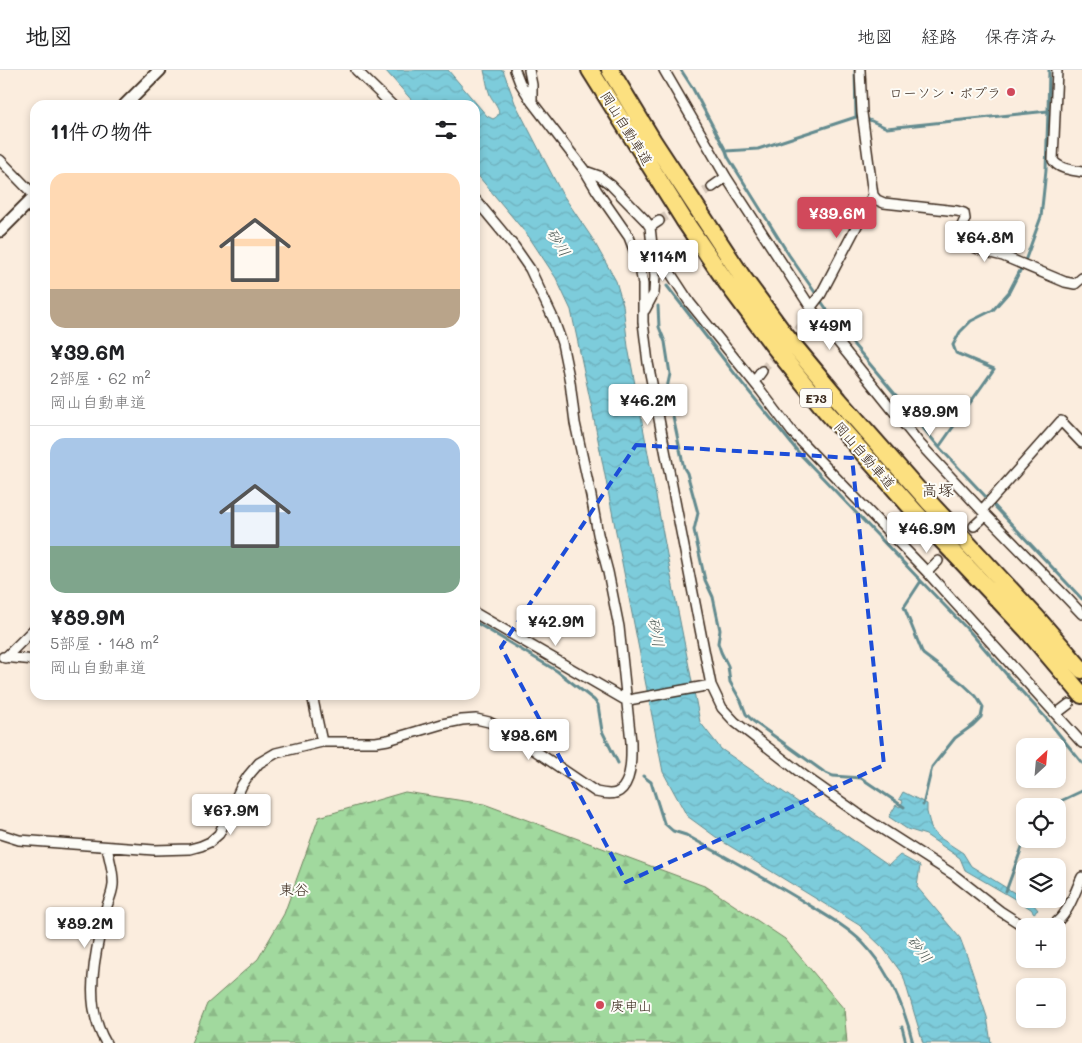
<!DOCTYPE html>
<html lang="ja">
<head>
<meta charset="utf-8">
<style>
	body { margin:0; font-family:Mali,"Klee One",sans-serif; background:#f2f2f2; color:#202124; height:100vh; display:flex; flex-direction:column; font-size:19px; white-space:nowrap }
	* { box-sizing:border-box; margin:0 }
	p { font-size:16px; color:#757577 }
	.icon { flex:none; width:28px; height:28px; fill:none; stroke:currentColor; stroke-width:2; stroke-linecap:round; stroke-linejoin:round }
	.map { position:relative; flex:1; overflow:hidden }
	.drawer { position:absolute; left:30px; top:30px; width:450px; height:600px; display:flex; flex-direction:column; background:#fff; border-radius:15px; box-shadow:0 2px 8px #0003 }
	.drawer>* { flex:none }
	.needle { width:32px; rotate:26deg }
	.tools { position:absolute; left:1016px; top:668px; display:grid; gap:10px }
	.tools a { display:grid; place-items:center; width:50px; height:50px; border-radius:10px; background:#fff; box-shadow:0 2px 8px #0003; font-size:25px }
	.price { position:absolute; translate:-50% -42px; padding:0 11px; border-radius:5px; background:#fff; color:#222; font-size:16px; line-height:32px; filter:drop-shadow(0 1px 2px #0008) }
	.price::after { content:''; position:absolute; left:50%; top:30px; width:15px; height:11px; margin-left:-8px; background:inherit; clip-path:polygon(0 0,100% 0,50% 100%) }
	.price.active { background:#d1495b; color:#fff }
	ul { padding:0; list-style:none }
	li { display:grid; align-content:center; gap:10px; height:265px; padding:0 20px }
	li+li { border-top:1px solid #e0e0e0 }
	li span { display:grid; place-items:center; height:155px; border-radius:15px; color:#555 }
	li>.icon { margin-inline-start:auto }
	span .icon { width:90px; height:90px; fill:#fffc; stroke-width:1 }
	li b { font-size:21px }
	h2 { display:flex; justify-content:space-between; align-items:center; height:60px; padding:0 20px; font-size:21px }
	header { display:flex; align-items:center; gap:30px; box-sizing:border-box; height:70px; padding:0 25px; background:#fff; border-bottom:1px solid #e0e0e0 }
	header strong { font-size:24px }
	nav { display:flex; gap:28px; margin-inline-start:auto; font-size:18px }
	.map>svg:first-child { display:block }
</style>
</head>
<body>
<header>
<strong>地図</strong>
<nav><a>地図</a><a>経路</a><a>保存済み</a></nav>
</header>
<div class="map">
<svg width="1082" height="973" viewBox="0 0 1082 973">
	<defs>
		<pattern id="forest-firs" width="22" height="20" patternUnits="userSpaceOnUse" patternTransform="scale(1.25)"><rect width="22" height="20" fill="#a1d99e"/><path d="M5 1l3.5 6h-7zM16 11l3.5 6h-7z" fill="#8cba88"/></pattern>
		<pattern id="water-waves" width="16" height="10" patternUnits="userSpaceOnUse" patternTransform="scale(1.25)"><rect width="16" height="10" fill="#7dccdb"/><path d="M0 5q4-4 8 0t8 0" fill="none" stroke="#6dafbc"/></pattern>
	</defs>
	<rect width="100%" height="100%" fill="#fbedde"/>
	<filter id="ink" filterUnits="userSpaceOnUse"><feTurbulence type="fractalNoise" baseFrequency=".02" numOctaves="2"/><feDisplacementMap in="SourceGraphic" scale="10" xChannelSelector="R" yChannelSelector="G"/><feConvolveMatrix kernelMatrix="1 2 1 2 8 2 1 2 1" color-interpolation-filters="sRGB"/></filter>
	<g filter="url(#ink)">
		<path fill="url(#forest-firs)" stroke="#6e825e" d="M405,722L484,734L707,817L785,869L844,939L847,973H191L207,934L258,889L284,844L319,747Z"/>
		<path fill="url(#water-waves)" stroke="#638b8f" d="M385,0H448L487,46L493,49C506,43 493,32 490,25C487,17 486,8 484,0H503L515,33L561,122L592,168L616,211L623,235L628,277L671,506L700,652L721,679L889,795L900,785L920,796L917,817L960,868L968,889L987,947L991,973H923L903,905L883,878L859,855L720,770L687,746L663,702L592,339L571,240L556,208L529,167L475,102V35H416Z
			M903,722L927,734V742L931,758L937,766L963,783L971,796L1034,835L1038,840L1034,843L1031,839L1013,828L965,800L960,788L926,765L907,759L889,747L896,735L900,737L903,731L899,729Z"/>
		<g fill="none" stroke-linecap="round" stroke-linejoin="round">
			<path stroke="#638b8f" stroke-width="3" d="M681,0L692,17L726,81
				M855,0L856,47L758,79L726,81L728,87L789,185L839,257L939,377L1082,529
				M865,48L887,58L1048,41L1049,0
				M667,216L742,313L799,383L921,511L904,537L923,584L963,614L976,626L983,637L981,647L973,655L955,668L932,697L923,735
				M658,236L659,257L665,272L670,304L667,318L682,389L684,398L687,403L698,443L694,460L705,510L713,527L720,560L718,573L721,582L728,596L730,612L741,631L746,644L753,651L824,702L833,706L861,708L904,737
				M939,377L994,299L956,283L953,275L960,262L971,251L993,240L1009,222L1025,191L1041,147L1046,100L1048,41
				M921,511L971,563L1013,612L1046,648L1082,693
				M475,552L557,601L594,630L598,635L602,661L618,693
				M643,706L651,712L664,753L673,761L686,765C727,788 769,810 809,835C827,846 847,857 862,872C889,900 904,936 913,973
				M1050,736L1082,721
				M1006,821L1025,769
				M902,957L906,973"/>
			<path stroke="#d5c6b8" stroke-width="9" stroke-dasharray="9 4.5" stroke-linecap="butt" d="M659,151L712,117
				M762,301L805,252
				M938,491L974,456"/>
			<defs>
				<path id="minor" d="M356,0L392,35
					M515,0L520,13L532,32L585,101L597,121L629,167L639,193L643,214V252L648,293L711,615L722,638L735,652L806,707L857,743L954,805L1000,841L1025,857
					M529,0L532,15V32
					M664,0L726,107L813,241L920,374L986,445L1066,527L1082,544
					M860,0L862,43L873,125L877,130L884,133L957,141L964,143L965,149L959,162V170C972,178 989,183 1003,186L1065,212L1075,214L1082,208
					M1057,0L1053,90C1058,99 1072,100 1082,102
					M0,90L35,126
					M585,101L599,106L611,115L646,151L650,157L652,175L690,233L761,321L792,362L927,502L1082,673
					M712,117L726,107
					M650,157L659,151
					M811,237L821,224L873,125
					M645,240L654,223L655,206L652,175
					M805,252L813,241
					M754,312L762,301
					M982,440L1061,351L1082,373
					M974,456L986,445
					M927,502L938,491
					M475,543L627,631L634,629L711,615
					M3,587L35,590
					M5,588L35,558
					M312,625L322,672
					M1056,644L1069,634
					M0,764L19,770L154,780L190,779L201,776L210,772L219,764L242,715L248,706L259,693L276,683L322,672H376L388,670L442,654L462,650L476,649L489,652L503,659L596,722C613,726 622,725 628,708C632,695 631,685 631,672L619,557L608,502L598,464L591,426L575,353L570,312L562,273L553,248L530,199L514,176L475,129
					M1051,856C1068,847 1074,823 1082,807
					M106,973C86,940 92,899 100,863C102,857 102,851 104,844C107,834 112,826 113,815C114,802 109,789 107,777"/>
				<path id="tertiary" d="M125,35L160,0
					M0,161L35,126"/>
				<path id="motorway" d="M590,0L684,150L727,213L773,275L826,341L916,443L1027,560L1082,625
					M610,0L653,71L741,205L785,265L839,330L928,431L1037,548L1082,600"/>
			</defs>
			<use href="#minor" stroke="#3b2a1e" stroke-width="12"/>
			<use href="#tertiary" stroke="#3b2a1e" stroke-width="15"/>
			<use href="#motorway" stroke="#3b2a1e" stroke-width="20"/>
			<use href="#minor" stroke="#fdfcf7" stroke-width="9"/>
			<use href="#tertiary" stroke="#fdfcf7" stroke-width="11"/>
			<use href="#motorway" stroke="#fce080" stroke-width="16"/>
		</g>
	</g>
	<path fill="none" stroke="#1d4ed8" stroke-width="4" stroke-dasharray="10 6" stroke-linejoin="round" d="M636,375L852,388L884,695L626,812L501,577Z"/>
	<g fill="#d1495b" stroke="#fdfcf7" stroke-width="2">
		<circle cx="1011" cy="22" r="5"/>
		<circle cx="600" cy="935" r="5"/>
	</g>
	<g text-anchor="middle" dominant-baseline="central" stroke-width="4" stroke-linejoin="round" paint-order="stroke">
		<rect fill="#fdfcf7" stroke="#75695f" stroke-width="1" x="800" y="318.5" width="32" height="19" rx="4"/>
		<g font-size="12" font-weight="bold" fill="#3b2a1e">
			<text x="816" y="328">E73</text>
		</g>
		<g font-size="14" fill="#3b2a1e" stroke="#fdfcf7" text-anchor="end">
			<text x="1001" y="22">ローソン・ポプラ</text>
			<text x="610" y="935" text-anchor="start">庚申山</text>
		</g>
		<g font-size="14" fill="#3b2a1e" stroke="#fdfcf7">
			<text transform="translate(627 58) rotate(58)">岡山自動車道</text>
			<text transform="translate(865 385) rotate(49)">岡山自動車道</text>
		</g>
		<g font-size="15" font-style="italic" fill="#4f5b57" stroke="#fdfcf7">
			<text transform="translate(559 172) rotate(58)">砂川</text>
			<text transform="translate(657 562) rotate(79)">砂川</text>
			<text transform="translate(920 879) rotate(51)">砂川</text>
		</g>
		<g font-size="15" fill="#3b2a1e" stroke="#fdfcf7">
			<text x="294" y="819">東谷</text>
		</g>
		<g font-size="16" fill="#3b2a1e" stroke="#fdfcf7">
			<text x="938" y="419">高塚</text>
		</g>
	</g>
</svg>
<div class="tools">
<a><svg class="needle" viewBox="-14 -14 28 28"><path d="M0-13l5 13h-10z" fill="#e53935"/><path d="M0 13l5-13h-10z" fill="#757577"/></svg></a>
<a><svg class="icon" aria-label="locate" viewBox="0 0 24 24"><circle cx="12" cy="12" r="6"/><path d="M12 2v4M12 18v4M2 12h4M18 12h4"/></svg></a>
<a><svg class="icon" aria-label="layers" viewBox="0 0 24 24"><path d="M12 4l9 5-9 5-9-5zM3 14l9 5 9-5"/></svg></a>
<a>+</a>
<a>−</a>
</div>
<b class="price active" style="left:837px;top:169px">¥39.6M</b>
<b class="price" style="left:985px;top:193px">¥64.8M</b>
<b class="price" style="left:663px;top:212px">¥114M</b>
<b class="price" style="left:830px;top:281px">¥49M</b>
<b class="price" style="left:648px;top:356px">¥46.2M</b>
<b class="price" style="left:930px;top:367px">¥89.9M</b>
<b class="price" style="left:927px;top:484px">¥46.9M</b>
<b class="price" style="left:556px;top:577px">¥42.9M</b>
<b class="price" style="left:529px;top:691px">¥98.6M</b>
<b class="price" style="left:231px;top:766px">¥67.9M</b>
<b class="price" style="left:85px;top:879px">¥89.2M</b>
<section class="drawer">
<h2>11件の物件<svg class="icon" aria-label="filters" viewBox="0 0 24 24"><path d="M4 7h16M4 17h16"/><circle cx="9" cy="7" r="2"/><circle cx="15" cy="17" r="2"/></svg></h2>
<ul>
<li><span style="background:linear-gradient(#ffd9b3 75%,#b9a48a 0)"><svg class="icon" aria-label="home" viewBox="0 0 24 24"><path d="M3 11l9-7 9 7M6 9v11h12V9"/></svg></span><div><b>¥39.6M</b><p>2部屋 · 62 m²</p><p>岡山自動車道</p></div></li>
<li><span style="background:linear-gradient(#a9c7e8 70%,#7fa58c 0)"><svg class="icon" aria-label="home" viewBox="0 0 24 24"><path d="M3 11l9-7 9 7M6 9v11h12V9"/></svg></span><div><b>¥89.9M</b><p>5部屋 · 148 m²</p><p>岡山自動車道</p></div></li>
</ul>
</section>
</div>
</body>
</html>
